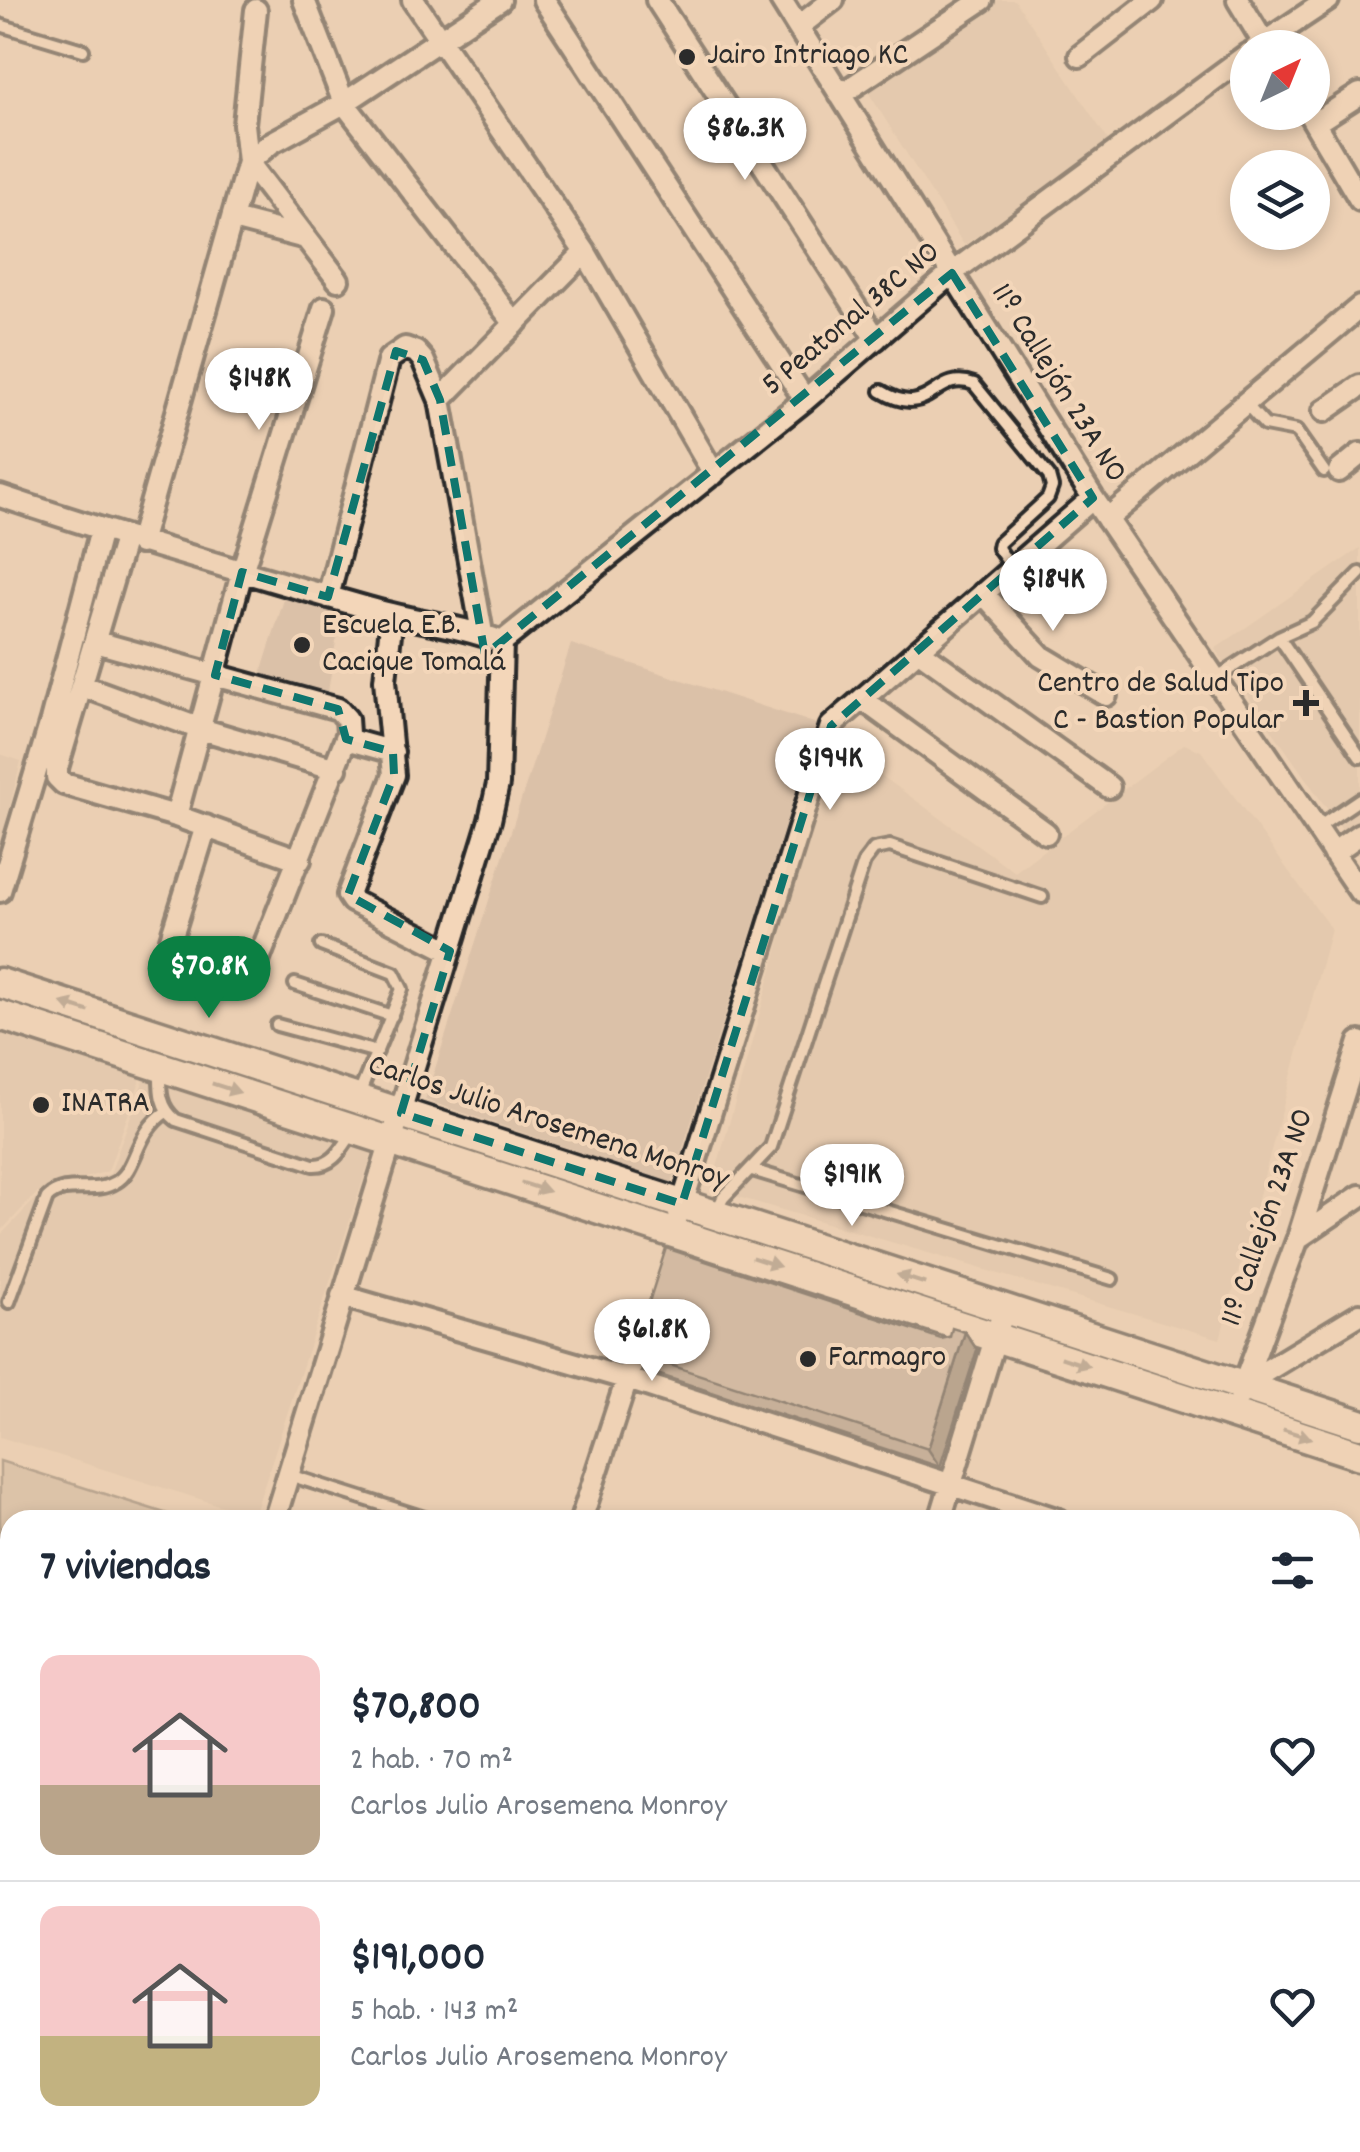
<!DOCTYPE html>
<html lang="es">
<head>
<meta charset="utf-8">
<style>
	body { margin:0; font-family:Dekko,sans-serif; background:#f6f6f7; color:#1f2937; height:100vh; display:flex; flex-direction:column; font-size:38px; white-space:nowrap }
	* { box-sizing:border-box; margin:0 }
	p { font-size:32px; color:#747a83 }
	.icon { flex:none; width:55px; height:55px; fill:none; stroke:currentColor; stroke-width:2; stroke-linecap:round; stroke-linejoin:round }
	.map { position:relative; flex:1; overflow:hidden }
	.drawer { position:absolute; left:0px; top:1510px; width:1360px; height:642px; display:flex; flex-direction:column; background:#fff; border-radius:30px 30px 0 0; box-shadow:0 5px 15px #0003 }
	.drawer>* { flex:none }
	.needle { width:65px; rotate:43deg }
	.fabs { position:absolute; left:1230px; top:30px; display:grid; gap:20px }
	.fabs a { display:grid; place-items:center; width:100px; height:100px; border-radius:50%; background:#fff; box-shadow:0 5px 15px #0003; font-size:50px }
	.price { position:absolute; translate:-50% -85px; padding:0 22px; border-radius:35px; background:#fff; color:#222; font-size:32px; line-height:65px; filter:drop-shadow(0 2px 5px #0008) }
	.price::after { content:''; position:absolute; left:50%; top:60px; width:30px; height:22px; margin-left:-15px; background:inherit; clip-path:polygon(0 0,100% 0,50% 100%) }
	.price.active { background:#0b8043; color:#fff }
	ul { padding:0; list-style:none }
	li { display:flex; align-items:center; gap:30px; height:250px; padding:0 40px }
	li+li { border-top:2px solid #e0e1e3 }
	li span { display:grid; place-items:center; flex:none; width:280px; height:200px; border-radius:20px; color:#555 }
	li>.icon { margin-inline-start:auto }
	span .icon { width:120px; height:120px; fill:#fffc; stroke-width:1 }
	li b { font-size:42px }
	h2 { display:flex; justify-content:space-between; align-items:center; height:120px; padding:0 40px; font-size:42px }
	.map>svg:first-child { display:block }
</style>
</head>
<body>
<div class="map">
<svg width="1360" height="2152" viewBox="0 0 1360 2152">
	<rect width="100%" height="100%" fill="#ebcfb3"/>
	<filter id="ink" filterUnits="userSpaceOnUse"><feTurbulence type="fractalNoise" baseFrequency=".01" numOctaves="2"/><feDisplacementMap in="SourceGraphic" scale="20" xChannelSelector="R" yChannelSelector="G"/><feConvolveMatrix kernelMatrix="1 2 1 2 8 2 1 2 1" color-interpolation-filters="sRGB"/></filter>
	<g filter="url(#ink)">
		<path fill="#dbc1a8" d="M990,0H1015L1110,143L964,245L865,87Z
			M1360,548V822L1344,833L1215,649Z
			M285,596L341,610L327,698L259,680Z
			M571,644L817,724L672,1183L425,1100Z
			M835,742L1015,872L1184,744L1201,751L1331,929L1220,1339L711,1189Z
			M0,754L21,761L0,847Z
			M0,1034L141,1078L108,1171L38,1192L0,1232Z
			M144,1079L372,1152L254,1516L0,1437V1236L40,1194L110,1174Z"/>
		<path fill="#cbb49c" stroke="#7b7064" stroke-width="2.5" d="M0,1461L187,1520H10V2142H1350V1857L1360,1860V2152H0Z"/>
		<g fill="none" stroke-linecap="round" stroke-linejoin="round">
			<defs>
				<path id="service" d="M0,25L83,50
					M881,391C932,422 933,369 974,384L1049,476L1052,487L1048,498L999,543L998,548L1012,568
					M1245,403L1265,425L1296,431L1324,471
					M1279,637L1360,757
					M1216,678L1279,637L1312,622L1360,573
					M1317,828L1360,799
					M321,945L394,973L402,989L358,1097
					M295,984L392,1016
					M277,1025L377,1052
					M160,1067C160,1088 158,1106 176,1120L313,1165C334,1166 342,1148 353,1132
					M752,1170L1112,1279
					M715,1214L723,1198L771,1147L864,862L874,849L890,846L1042,897
					M9,1302L47,1198C67,1179 94,1196 116,1182C138,1169 134,1133 166,1112
					M289,1475L431,1520"/>
				<path id="minor" d="M304,0L344,103L515,324
					M413,0L585,252L714,474
					M544,0L805,400
					M657,0L876,339
					M781,0L1093,498L1360,892
					M1238,0L1267,48
					M798,27L833,0
					M1256,48L1328,0
					M1080,56L1152,0
					M840,95L982,0
					M1308,112L1360,200
					M1315,123L1360,94
					M248,162L271,143L344,103L500,0
					M248,162L338,280
					M233,219L306,238
					M440,400L585,252
					M1324,411L1360,386
					M1339,471L1360,454
					M0,496C122,537 245,573 368,608C412,621 459,625 502,642L498,784L490,820L275,1518
					M1107,519L1360,307
					M125,538L57,768V777L64,784L176,816L300,860
					M140,543L248,162L244,124L256,10
					M983,593L1041,656L1106,695
					M328,597L389,359L405,348L416,352L423,360L440,400L482,633
					M392,615L385,680L394,775L348,895L352,901L450,951
					M96,642L338,709L347,719L348,733L255,969
					M502,642L805,400L952,273L1248,54
					M918,650L1109,787
					M83,686L201,729L336,769
					M862,699L1046,833
					M346,739L393,752
					M176,816L242,572L324,308
					M1333,853L1360,834
					M0,891L51,721L101,530
					M171,939L206,826
					M679,1214L831,726L1093,498
					M1298,1238L1360,1196
					M342,1296L628,1379L1059,1520
					M1243,1385L1360,1314
					M1240,1395L1298,1238L1360,1042
					M581,1520L642,1333
					M940,1520L1004,1309"/>
				<path id="secondary" d="M0,983L1360,1424
					M0,1015L1360,1455"/>
			</defs>
			<use href="#service" stroke="#2b2b2b" stroke-width="18"/>
			<use href="#minor" stroke="#2b2b2b" stroke-width="28"/>
			<use href="#secondary" stroke="#2b2b2b" stroke-width="35"/>
			<path stroke="#2b2b2b" stroke-width="4" stroke-dasharray="8 8" stroke-linecap="butt" d="M1350,1967L1360,1969
				M117,2152L118,2142"/>
			<use href="#service" stroke="#f3d6b9" stroke-width="10"/>
			<use href="#minor" stroke="#f3d6b9" stroke-width="20"/>
			<use href="#secondary" stroke="#f3d6b9" stroke-width="28"/>
		</g>
		<path fill="#9c8a7a" stroke="#2b2b2b" stroke-width="2.5" d="M965,1332L977,1350L940,1467L645,1370L633,1353L941,1339Z"/>
		<path fill="#7f7163" stroke="#2b2b2b" stroke-width="2.5" d="M965,1332L977,1350L940,1467L928,1449Z"/>
		<path fill="#b5a18e" stroke="#2b2b2b" stroke-width="2.5" d="M666,1248L941,1339L950,1337L952,1328L965,1332L928,1449L633,1353Z"/>
		<defs><path id="oneway-solid" d="M-6-.8H1V-3.2L6.5 0L1 3.2V.8H-6Z" transform="scale(2.5)"/></defs>
		<g fill="#8f8072">
			<use href="#oneway-solid" transform="translate(75 1007) rotate(-162)"/>
			<use href="#oneway-solid" transform="translate(226 1088) rotate(18)"/>
			<use href="#oneway-solid" transform="translate(535 1187) rotate(18)"/>
			<use href="#oneway-solid" transform="translate(766 1262) rotate(18)"/>
			<use href="#oneway-solid" transform="translate(911 1279) rotate(-162)"/>
			<use href="#oneway-solid" transform="translate(1075 1362) rotate(18)"/>
			<use href="#oneway-solid" transform="translate(1297 1434) rotate(18)"/>
		</g>
	</g>
	<path d="M0 0H1360V2152H0ZM952,273L1093,498L831,726L682,1204L401,1113L450,951L348,895L394,775L393,752L346,739L338,709L215,675L242,572L328,597L396,351L423,360L440,400L485,655Z" fill="#ebcfb3" fill-opacity=".55" fill-rule="evenodd"/>
	<path fill="none" stroke="#0f766e" stroke-width="8" stroke-dasharray="20 12" stroke-linejoin="round" d="M952,273L1093,498L831,726L682,1204L401,1113L450,951L348,895L394,775L393,752L346,739L338,709L215,675L242,572L328,597L396,351L423,360L440,400L485,655Z"/>
	<g fill="#2b2b2b" stroke="#f3d6b9" stroke-width="4">
		<circle cx="687" cy="57" r="10"/>
		<circle cx="302" cy="645" r="10"/>
		<path d="M1301 688h10v10h10v10h-10v10h-10v-10h-10v-10h10z"/>
		<circle cx="41" cy="1105" r="10"/>
		<circle cx="808" cy="1359" r="10"/>
	</g>
	<g text-anchor="middle" dominant-baseline="central" stroke-width="8" stroke-linejoin="round" paint-order="stroke">
		<g font-size="32" fill="#2b2b2b" stroke="#f3d6b9" text-anchor="start">
			<text x="707" y="57">Jairo Intriago KC</text>
			<text x="322" y="627">Escuela E.B.<tspan x="322" dy="37">Cacique Tomalá</tspan></text>
			<text x="1284" y="685" text-anchor="end">Centro de Salud Tipo<tspan x="1284" dy="37">C - Bastion Popular</tspan></text>
			<text x="61" y="1105">INATRA</text>
			<text x="828" y="1359">Farmagro</text>
		</g>
		<g font-size="32" fill="#2b2b2b" stroke="#f3d6b9">
			<text transform="translate(852 320) rotate(-40)">5 Peatonal 38C NO</text>
			<text transform="translate(1057 384) rotate(58)">11º Callejón 23A NO</text>
			<text transform="translate(548 1124) rotate(18)">Carlos Julio Arosemena Monroy</text>
			<text transform="translate(1269 1218) rotate(-71)">11º Callejón 23A NO</text>
		</g>
	</g>
</svg>
<div class="fabs">
<a><svg class="needle" viewBox="-14 -14 28 28"><path d="M0-13l5 13h-10z" fill="#e53935"/><path d="M0 13l5-13h-10z" fill="#747a83"/></svg></a>
<a><svg class="icon" aria-label="layers" viewBox="0 0 24 24"><path d="M12 4l9 5-9 5-9-5zM3 14l9 5 9-5"/></svg></a>
</div>
<b class="price" style="left:745px;top:183px">$86.3K</b>
<b class="price" style="left:259px;top:433px">$148K</b>
<b class="price" style="left:1053px;top:634px">$184K</b>
<b class="price" style="left:830px;top:813px">$194K</b>
<b class="price active" style="left:209px;top:1021px">$70.8K</b>
<b class="price" style="left:852px;top:1229px">$191K</b>
<b class="price" style="left:652px;top:1384px">$61.8K</b>
<section class="drawer">
<h2>7 viviendas<svg class="icon" aria-label="filters" viewBox="0 0 24 24"><path d="M4 7h16M4 17h16"/><circle cx="9" cy="7" r="2"/><circle cx="15" cy="17" r="2"/></svg></h2>
<ul>
<li><span style="background:linear-gradient(#f6c9c9 65%,#b9a48a 0)"><svg class="icon" aria-label="home" viewBox="0 0 24 24"><path d="M3 11l9-7 9 7M6 9v11h12V9"/></svg></span><div><b>$70,800</b><p>2 hab. · 70 m²</p><p>Carlos Julio Arosemena Monroy</p></div><svg class="icon" aria-label="heart" viewBox="0 0 24 24"><path d="M12 20l-8-8c-3-5 5-10 8-4 3-6 11-1 8 4z"/></svg></li>
<li><span style="background:linear-gradient(#f6c9c9 65%,#c2b280 0)"><svg class="icon" aria-label="home" viewBox="0 0 24 24"><path d="M3 11l9-7 9 7M6 9v11h12V9"/></svg></span><div><b>$191,000</b><p>5 hab. · 143 m²</p><p>Carlos Julio Arosemena Monroy</p></div><svg class="icon" aria-label="heart" viewBox="0 0 24 24"><path d="M12 20l-8-8c-3-5 5-10 8-4 3-6 11-1 8 4z"/></svg></li>
</ul>
</section>
</div>
</body>
</html>
